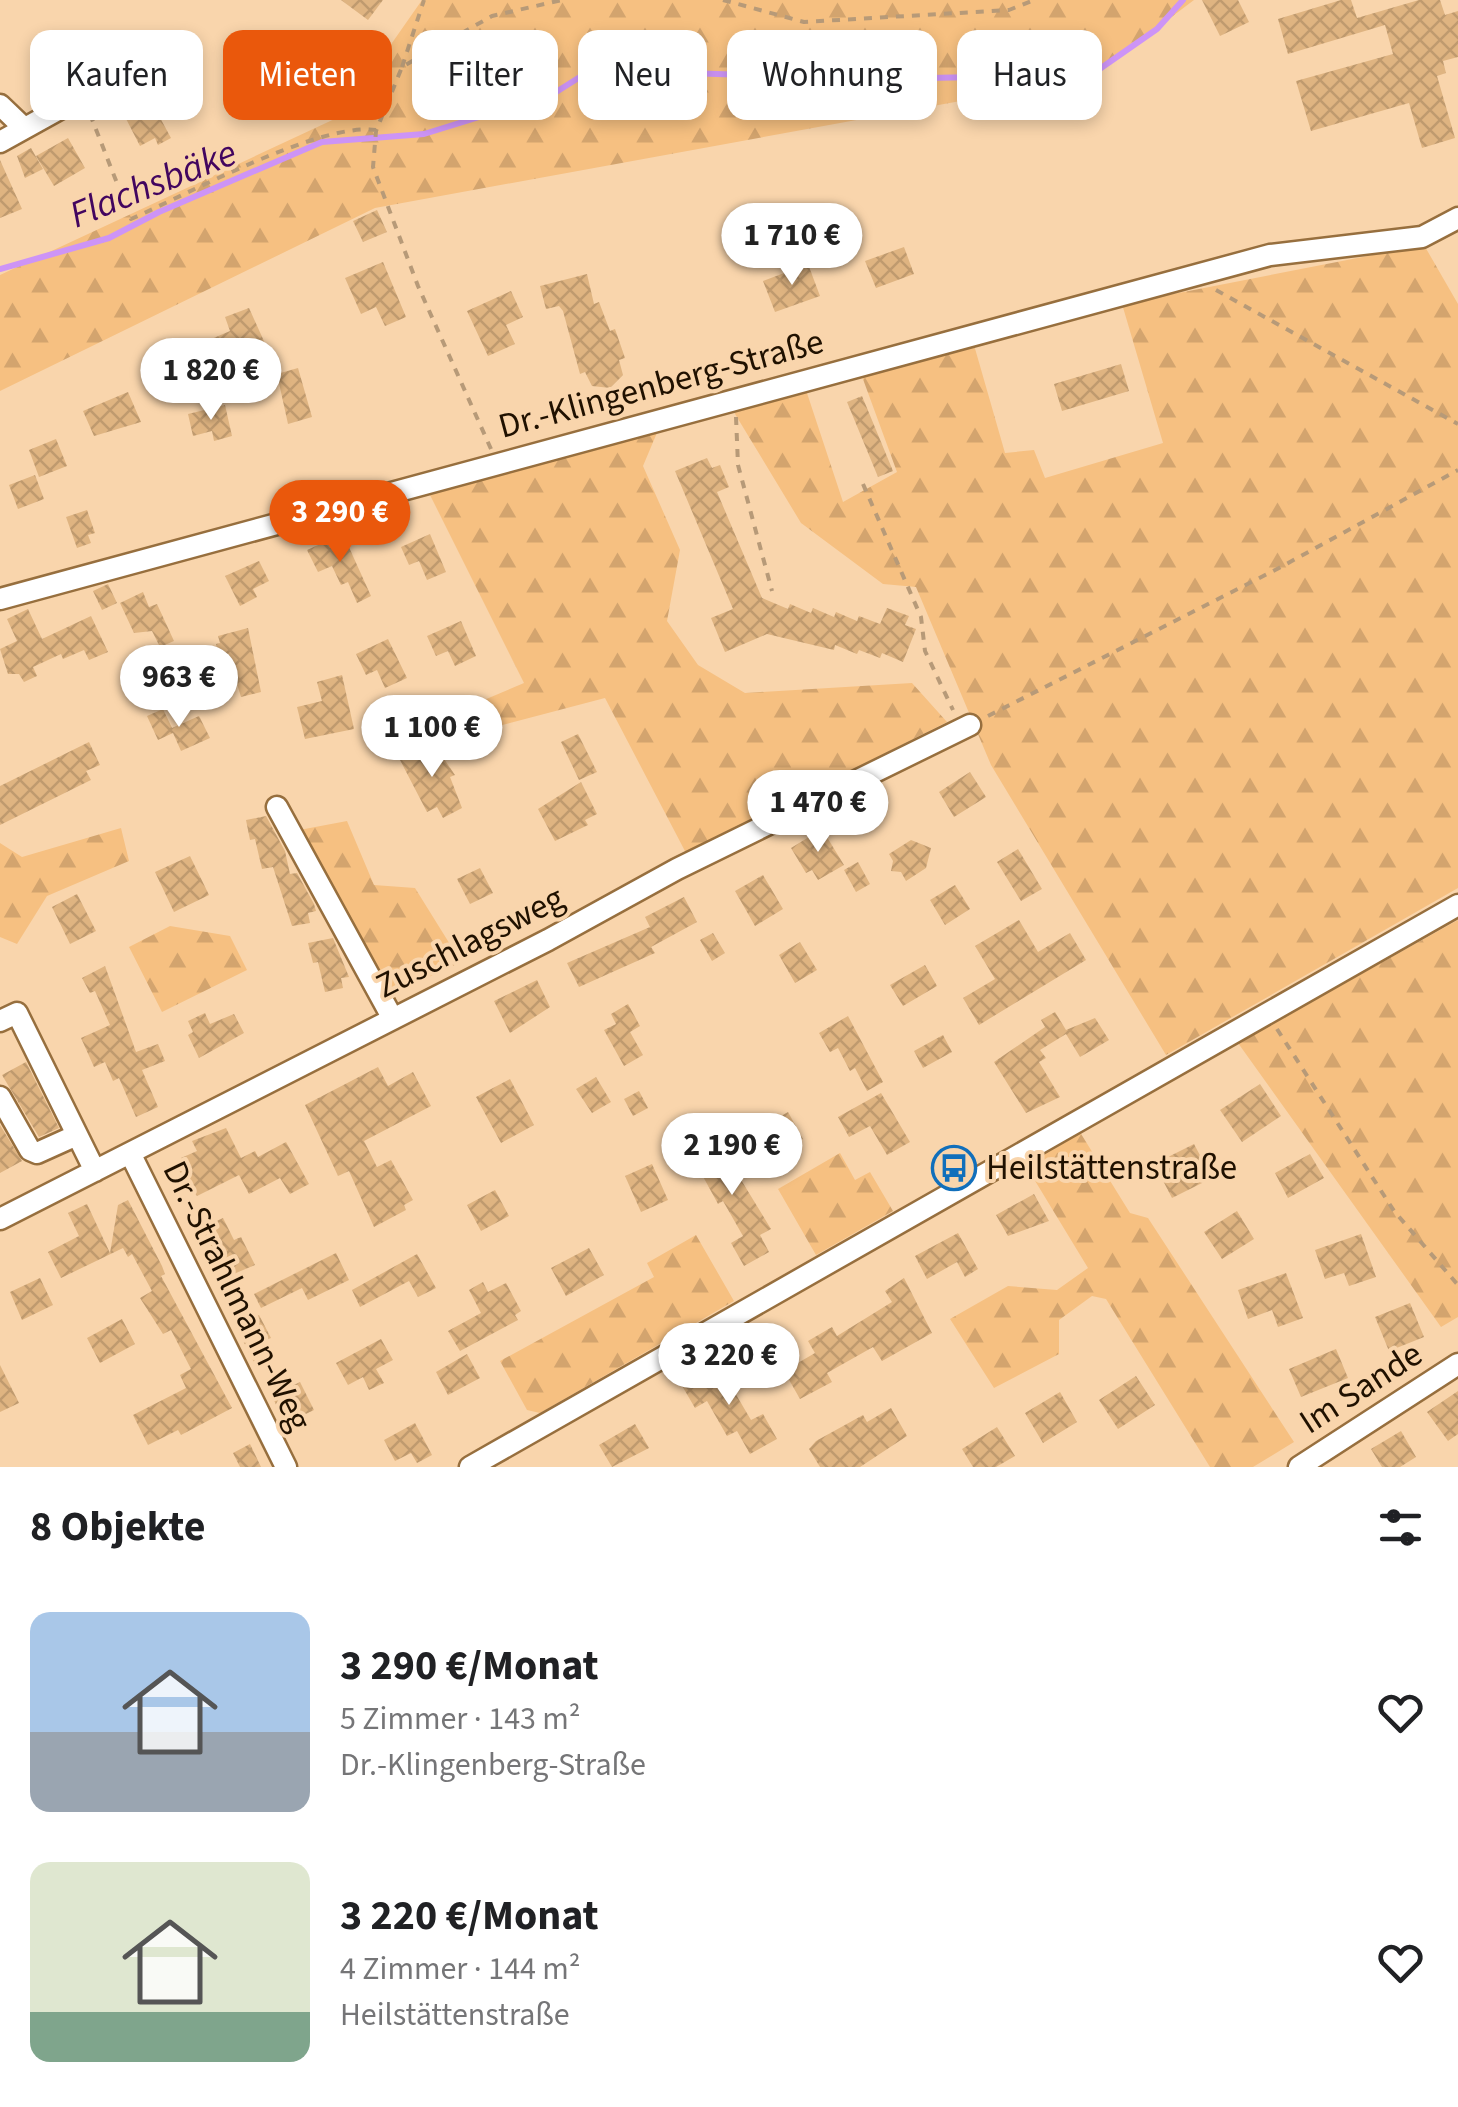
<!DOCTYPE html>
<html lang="de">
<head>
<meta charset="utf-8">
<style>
	body { margin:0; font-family:"Source Sans 3",sans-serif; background:#f6f6f6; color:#202124; height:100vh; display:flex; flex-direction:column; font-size:38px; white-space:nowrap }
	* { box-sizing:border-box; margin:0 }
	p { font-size:32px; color:#757577 }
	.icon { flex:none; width:55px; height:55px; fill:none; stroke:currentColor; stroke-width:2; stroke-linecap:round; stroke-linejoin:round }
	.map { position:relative; height:1467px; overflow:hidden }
	.sheet { display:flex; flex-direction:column; background:#fff; flex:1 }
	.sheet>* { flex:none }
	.hud { position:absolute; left:30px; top:30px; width:1400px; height:90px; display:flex; gap:20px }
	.price { position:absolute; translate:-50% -85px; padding:0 22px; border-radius:35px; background:#fff; color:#222; font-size:32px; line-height:65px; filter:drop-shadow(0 2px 5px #0008) }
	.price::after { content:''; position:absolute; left:50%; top:60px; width:30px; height:22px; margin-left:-15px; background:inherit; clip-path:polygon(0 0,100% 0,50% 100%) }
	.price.active { background:#ea580c; color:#fff }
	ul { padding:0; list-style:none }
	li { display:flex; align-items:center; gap:30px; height:250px; padding:0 30px }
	li span { display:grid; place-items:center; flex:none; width:280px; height:200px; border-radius:20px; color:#555 }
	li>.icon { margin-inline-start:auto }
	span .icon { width:120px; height:120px; fill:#fffc; stroke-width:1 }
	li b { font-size:42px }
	h2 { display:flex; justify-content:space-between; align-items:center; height:120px; padding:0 30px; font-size:42px }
	.tag { padding:0 35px; border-radius:20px; background:#fff; box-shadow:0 5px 15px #0003; font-size:35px; line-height:90px }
	.tag.active { background:#ea580c; color:#fff }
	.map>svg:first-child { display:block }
</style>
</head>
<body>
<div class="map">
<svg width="1458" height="1467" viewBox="0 0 1458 1467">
	<defs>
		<pattern id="forest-firs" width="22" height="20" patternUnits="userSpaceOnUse" patternTransform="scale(2.5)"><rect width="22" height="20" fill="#f6c081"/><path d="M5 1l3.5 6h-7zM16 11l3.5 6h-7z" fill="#d3a46e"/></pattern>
		<pattern id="building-cross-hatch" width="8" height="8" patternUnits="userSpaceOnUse" patternTransform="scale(2.5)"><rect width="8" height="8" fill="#dfb481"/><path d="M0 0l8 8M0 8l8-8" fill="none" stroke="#bf9a6e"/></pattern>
	</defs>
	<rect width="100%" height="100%" fill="#f9d5ac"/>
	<path fill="url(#forest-firs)" d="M422,0H1194L1092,77L375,208L0,391V275L341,116Z
		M1424,245L1458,304V888L1166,1055L991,765L916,587L883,584L801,523L732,409L806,390L843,502L897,472L860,371L974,345L1005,453L1034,450L1045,478L1163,443L1122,304Z
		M659,428L643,466L680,550L667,621L698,665L745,693L912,683L947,722L686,853L605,698L461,736L446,716L524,683L427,489Z
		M347,821L374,885L415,888L461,962L382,999L294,831Z
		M121,828L129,861L47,896L17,944L0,937V843L22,857Z
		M1458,920V1317L1441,1327L1238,1043Z
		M170,926L230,936L247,970L162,1012L129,947Z
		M1078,1129L1130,1213L1148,1218L1294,1442L1253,1467H1210L1106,1299L1092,1296L1059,1320V1354L994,1388L950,1319L1008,1286L1057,1290L1088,1268L1023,1161Z
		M840,1153L855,1180L870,1172L893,1211L816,1255L778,1189Z
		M696,1235L734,1301L540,1413L527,1410L500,1361L654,1277L647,1263Z"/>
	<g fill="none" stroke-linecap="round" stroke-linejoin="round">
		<path stroke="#cd94f6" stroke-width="6" d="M0,269L109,238L159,212L322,142L424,134L553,94L591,70L875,79L1091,75L1157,29L1183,0"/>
	</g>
	<path fill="url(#building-cross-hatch)" d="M341,0H383L368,20Z
		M1202,0H1238L1249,22L1220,36Z
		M1341,0H1351L1357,18L1419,0H1440L1445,15L1458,11V57L1443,61L1446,73L1437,76L1455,138L1422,148L1409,103L1311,131L1296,81L1393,54L1385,25L1288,54L1278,19Z
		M164,58L187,99L158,114L171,138L158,145L155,138L140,146L121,109L160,87L149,67Z
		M68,138L85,168L54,186L36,156Z
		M31,148L43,169L25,178L17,156Z
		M0,160L22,209L0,218Z
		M377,210L387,232L363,242L353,221Z
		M904,247L914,274L876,288L865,261Z
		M383,262L406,317L385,326L376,307L361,314L345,278Z
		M808,264L820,296L775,312L763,281Z
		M587,274L594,304L599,302L610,331L615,329L625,358L619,360L623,375L610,388L592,386L585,372L580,374L563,311L559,306L546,309L540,286Z
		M511,291L523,317L506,325L515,344L488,356L467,311Z
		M249,308L272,359L241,371L233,352L210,362L202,343L230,331L225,317Z
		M1121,364L1129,391L1062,411L1054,384Z
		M298,368L312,417L288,424L277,374Z
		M128,392L141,422L94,436L83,411Z
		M862,396L893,471L878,477L847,402Z
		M225,405L232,436L214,441L212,431L193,436L188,414Z
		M56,439L67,466L39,477L29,450Z
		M707,458L712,468L720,465L729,487L717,492L762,598L788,609L790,604L811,613L813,608L834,617L836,612L857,621L859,616L880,624L887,608L909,616L905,625L916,629L903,662L882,653L880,658L859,650L857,654L835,645L834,650L767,634L725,652L711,618L733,609L675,471Z
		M35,475L44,499L18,509L9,485Z
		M87,510L95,533L88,535L91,543L77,548L66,517Z
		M343,534L371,596L357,603L348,582L341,585L332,566L318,572L307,550Z
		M430,534L446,572L427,580L419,561L409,565L401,547Z
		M259,561L269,581L253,589L257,597L240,606L225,576Z
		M108,584L117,603L102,610L93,591Z
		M143,592L149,607L157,604L174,641L160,647L152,631L134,633L120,603Z
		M28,609L42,639L91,616L108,652L89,660L84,650L63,659L61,654L33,667L37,676L24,682L19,674H8L0,649L17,641L7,619Z
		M461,621L476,656L455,666L448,651L436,656L427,636Z
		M248,628L261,692L241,697L230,661L221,664L216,644L220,643L218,636Z
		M388,639L407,678L385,688L377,670L366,675L356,654Z
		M342,675L354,729L305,739L297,707L322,701L317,682Z
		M163,709L172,728L199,716L210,738L181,751L173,733L158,740L147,716Z
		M578,734L597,772L579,780L561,742Z
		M89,742L100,765L86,771L91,780L0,825V786Z
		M433,743L455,775L450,777L462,808L443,818L437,807L427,812L400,760Z
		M970,772L986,797L954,817L939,792Z
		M581,782L597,814L585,820L588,825L555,841L538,809Z
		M266,816L285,851L290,874L297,873L314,904L316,911L308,913L310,923L292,926L273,867L262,869L255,839L250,840L246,820Z
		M822,829L844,865L818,880L812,870L806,873L791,848Z
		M911,840L931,848L926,868L906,881L901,872L891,871L893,861L889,854Z
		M1018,849L1042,889L1021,901L997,862Z
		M190,856L209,895L174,912L155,872Z
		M858,862L870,884L856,892L844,870Z
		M480,868L493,893L470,904L457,879Z
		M763,875L783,909L755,926L735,891Z
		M955,885L970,909L945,925L930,900Z
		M77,894L96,931L70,944L52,907Z
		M684,897L697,922L651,947L655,953L579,987L567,963L650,927L645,917Z
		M1019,920L1038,952L1070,933L1086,960L979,1025L963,998L995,979L975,946Z
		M713,933L725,953L712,961L700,940Z
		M333,938L349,977L341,978L343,988L325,992L318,962L313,963L308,943Z
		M800,942L817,970L795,983L779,955Z
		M925,965L937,986L903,1006L890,985Z
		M105,966L136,1052L158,1044L165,1061L142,1070L158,1107L136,1117L119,1078L113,1081L105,1062L94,1067L81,1038L110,1025L95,991L90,993L82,978Z
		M537,980L550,1007L510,1033L494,1001Z
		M628,1004L640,1026L630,1032L643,1055L624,1066L604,1030L616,1024L611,1014Z
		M1055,1012L1066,1030L1095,1018L1109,1040L1080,1057L1066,1034L1040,1050L1046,1058L1039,1062L1060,1097L1026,1113L994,1062L1045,1027L1041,1020Z
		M205,1013L210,1024L234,1014L244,1033L199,1058L188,1035L193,1032L188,1021Z
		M848,1016L883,1082L867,1091L855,1068L850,1071L838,1048L830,1052L819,1033Z
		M943,1035L952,1052L923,1068L914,1051Z
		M26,1062L59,1128L39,1137L2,1075Z
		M378,1067L388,1086L413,1072L431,1106L364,1141L377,1167L391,1160L413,1200L404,1205L406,1210L374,1227L349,1171L338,1176L305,1105Z
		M596,1077L611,1102L592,1113L576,1089Z
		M510,1079L534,1125L501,1143L476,1097Z
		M1260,1084L1281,1116L1242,1142L1220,1110Z
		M639,1091L648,1108L633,1116L624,1099Z
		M881,1093L910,1142L887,1155L870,1126L849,1137L838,1117Z
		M788,1112L803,1139L783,1151L767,1124Z
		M0,1125L22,1161L0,1173Z
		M226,1128L241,1158L255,1151L258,1157L286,1142L309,1184L290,1194L280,1178L249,1194L239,1175L197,1196L178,1169L185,1166L181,1158L197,1151L192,1141Z
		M713,1134L771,1229L760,1235L769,1252L744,1266L731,1243L743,1236L723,1201L718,1204L688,1149Z
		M1194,1144L1212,1178L1172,1198L1159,1173L1171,1167L1166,1158Z
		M1310,1154L1324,1178L1288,1198L1275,1173Z
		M652,1164L668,1200L641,1212L625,1176Z
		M495,1190L509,1216L481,1231L467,1205Z
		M1034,1194L1049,1221L1008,1236L996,1215Z
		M128,1200L162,1266L165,1274L161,1276L232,1408L181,1435L178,1430L148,1445L133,1415L186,1388L180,1375L191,1369L171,1330L163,1334L140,1298L152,1291L132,1254L128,1257L123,1248L61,1278L48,1252L79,1236L68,1213L87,1204L110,1253L118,1205Z
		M1237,1211L1254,1239L1222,1259L1204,1232Z
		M223,1218L234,1240L241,1237L255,1265L217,1281L203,1252L212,1248L202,1228Z
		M958,1233L978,1269L965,1277L957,1262L927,1279L915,1256Z
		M1361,1234L1376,1277L1349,1286L1344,1273L1325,1279L1315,1250Z
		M589,1248L604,1275L566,1296L551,1268Z
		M336,1253L349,1280L308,1300L302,1288L261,1308L254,1294Z
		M417,1254L436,1288L418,1297L409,1281L360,1307L352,1290Z
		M1286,1273L1303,1318L1278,1327L1272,1310L1248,1319L1238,1290Z
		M40,1278L53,1305L22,1320L10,1292Z
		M904,1278L932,1333L882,1361L873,1347L827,1373L832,1382L800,1399L784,1371L815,1353L808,1341L832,1327L837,1336L892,1302L885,1291Z
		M483,1282L488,1292L506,1283L521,1311L515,1315L518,1320L460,1351L448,1331L481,1313L469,1290Z
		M1410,1303L1424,1337L1389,1351L1375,1317Z
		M259,1315L271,1338L261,1342L268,1355L254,1362L236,1327Z
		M122,1319L135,1344L100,1363L87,1338Z
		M381,1339L393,1360L376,1369L384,1383L369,1390L363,1377L348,1385L336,1363Z
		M1336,1349L1348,1378L1301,1397L1289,1369Z
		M467,1354L480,1378L448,1395L436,1372Z
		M718,1364L751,1420L763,1414L777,1439L750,1454L737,1431L727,1436L707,1401L695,1408L681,1384Z
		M0,1365L19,1403L0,1412Z
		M1136,1376L1155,1405L1118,1429L1099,1400Z
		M300,1382L314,1410L285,1424L272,1396Z
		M1458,1391V1434L1448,1441L1427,1412Z
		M1060,1392L1077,1422L1043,1443L1025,1413Z
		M891,1408L907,1436L860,1467H820L809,1449L816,1441L863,1415L867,1422Z
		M415,1423L432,1455L417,1463L411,1453L395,1461L384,1440Z
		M635,1424L649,1448L612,1467L599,1445Z
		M997,1427L1015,1456L996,1467H973L962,1449Z
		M1401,1431L1416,1457L1400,1467H1382L1371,1449Z
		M250,1444L261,1467H240L233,1453Z"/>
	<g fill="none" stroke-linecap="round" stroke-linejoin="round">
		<defs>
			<path id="minor" d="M0,105L23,127
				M0,142L83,96
				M0,599L1270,255L1422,237L1458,218
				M277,807L393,1019
				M0,1021L17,1013L95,1171
				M0,1097L30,1150L37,1153L77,1135
				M130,1153L286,1467
				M0,1219L548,940L677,869L970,725
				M470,1467L1458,905
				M1299,1467L1458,1364"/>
		</defs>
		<use href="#minor" stroke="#976f3e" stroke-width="25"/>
		<path stroke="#b79a78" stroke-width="4" stroke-dasharray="8 8" stroke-linecap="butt" d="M723,0L804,22L1009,10L1034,0
			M402,67L424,0
			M90,114L131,219C188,194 320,122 376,130
			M1216,290L1458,424
			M736,417L738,465L772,591
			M491,449L418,286L373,167L376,131L402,67L492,16L562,0
			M863,484L921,617L925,651L953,710
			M988,716L1279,568L1458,470
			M1277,1029L1394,1211L1458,1285"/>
		<use href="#minor" stroke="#fff" stroke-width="20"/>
	</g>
	<defs>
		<symbol id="bus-ring" viewBox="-11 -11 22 22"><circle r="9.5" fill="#f9d5ac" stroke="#116fbb" stroke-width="1.5"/><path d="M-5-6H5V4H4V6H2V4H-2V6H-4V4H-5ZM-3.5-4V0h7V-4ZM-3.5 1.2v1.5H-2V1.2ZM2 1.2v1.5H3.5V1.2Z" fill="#116fbb"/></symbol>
	</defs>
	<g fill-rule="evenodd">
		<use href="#bus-ring" x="929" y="1143" width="50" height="50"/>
	</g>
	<g text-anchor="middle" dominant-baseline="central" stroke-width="8" stroke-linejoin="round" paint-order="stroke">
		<g font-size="35" fill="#201100" stroke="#f9d5ac">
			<text transform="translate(661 384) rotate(-15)">Dr.-Klingenberg-Straße</text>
			<text transform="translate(470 942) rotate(-27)">Zuschlagsweg</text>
			<text transform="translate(237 1296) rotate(64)">Dr.-Strahlmann-Weg</text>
			<text transform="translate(1361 1388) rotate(-33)">Im Sande</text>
		</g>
		<g font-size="35" fill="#201100" stroke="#f9d5ac" text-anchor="start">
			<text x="986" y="1168">Heilstättenstraße</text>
		</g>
		<g font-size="38" font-style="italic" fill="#42055f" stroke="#f9d5ac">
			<text transform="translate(153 184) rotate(-22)">Flachsbäke</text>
		</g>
	</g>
</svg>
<b class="price" style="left:792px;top:288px">1 710 €</b>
<b class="price" style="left:211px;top:423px">1 820 €</b>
<b class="price active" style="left:340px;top:565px">3 290 €</b>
<b class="price" style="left:179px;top:730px">963 €</b>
<b class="price" style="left:432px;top:780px">1 100 €</b>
<b class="price" style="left:818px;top:855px">1 470 €</b>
<b class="price" style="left:732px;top:1198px">2 190 €</b>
<b class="price" style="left:729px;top:1408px">3 220 €</b>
<div class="hud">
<a class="tag">Kaufen</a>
<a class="tag active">Mieten</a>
<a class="tag">Filter</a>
<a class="tag">Neu</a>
<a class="tag">Wohnung</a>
<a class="tag">Haus</a>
</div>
</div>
<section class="sheet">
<h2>8 Objekte<svg class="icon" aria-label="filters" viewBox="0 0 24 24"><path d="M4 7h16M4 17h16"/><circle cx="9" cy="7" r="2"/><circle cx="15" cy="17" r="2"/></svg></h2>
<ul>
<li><span style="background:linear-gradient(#a9c7e8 60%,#9aa5b1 0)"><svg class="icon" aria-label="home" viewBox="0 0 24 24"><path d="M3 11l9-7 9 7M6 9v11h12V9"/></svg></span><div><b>3 290 €/Monat</b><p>5 Zimmer · 143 m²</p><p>Dr.-Klingenberg-Straße</p></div><svg class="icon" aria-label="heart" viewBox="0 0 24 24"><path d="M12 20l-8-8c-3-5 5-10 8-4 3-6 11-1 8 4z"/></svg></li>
<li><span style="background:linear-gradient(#dfe7d0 75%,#7fa58c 0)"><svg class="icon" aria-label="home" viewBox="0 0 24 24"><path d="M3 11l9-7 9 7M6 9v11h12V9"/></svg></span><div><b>3 220 €/Monat</b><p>4 Zimmer · 144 m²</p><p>Heilstättenstraße</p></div><svg class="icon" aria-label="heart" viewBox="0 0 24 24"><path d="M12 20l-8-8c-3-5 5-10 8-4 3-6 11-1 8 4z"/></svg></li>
</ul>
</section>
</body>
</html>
